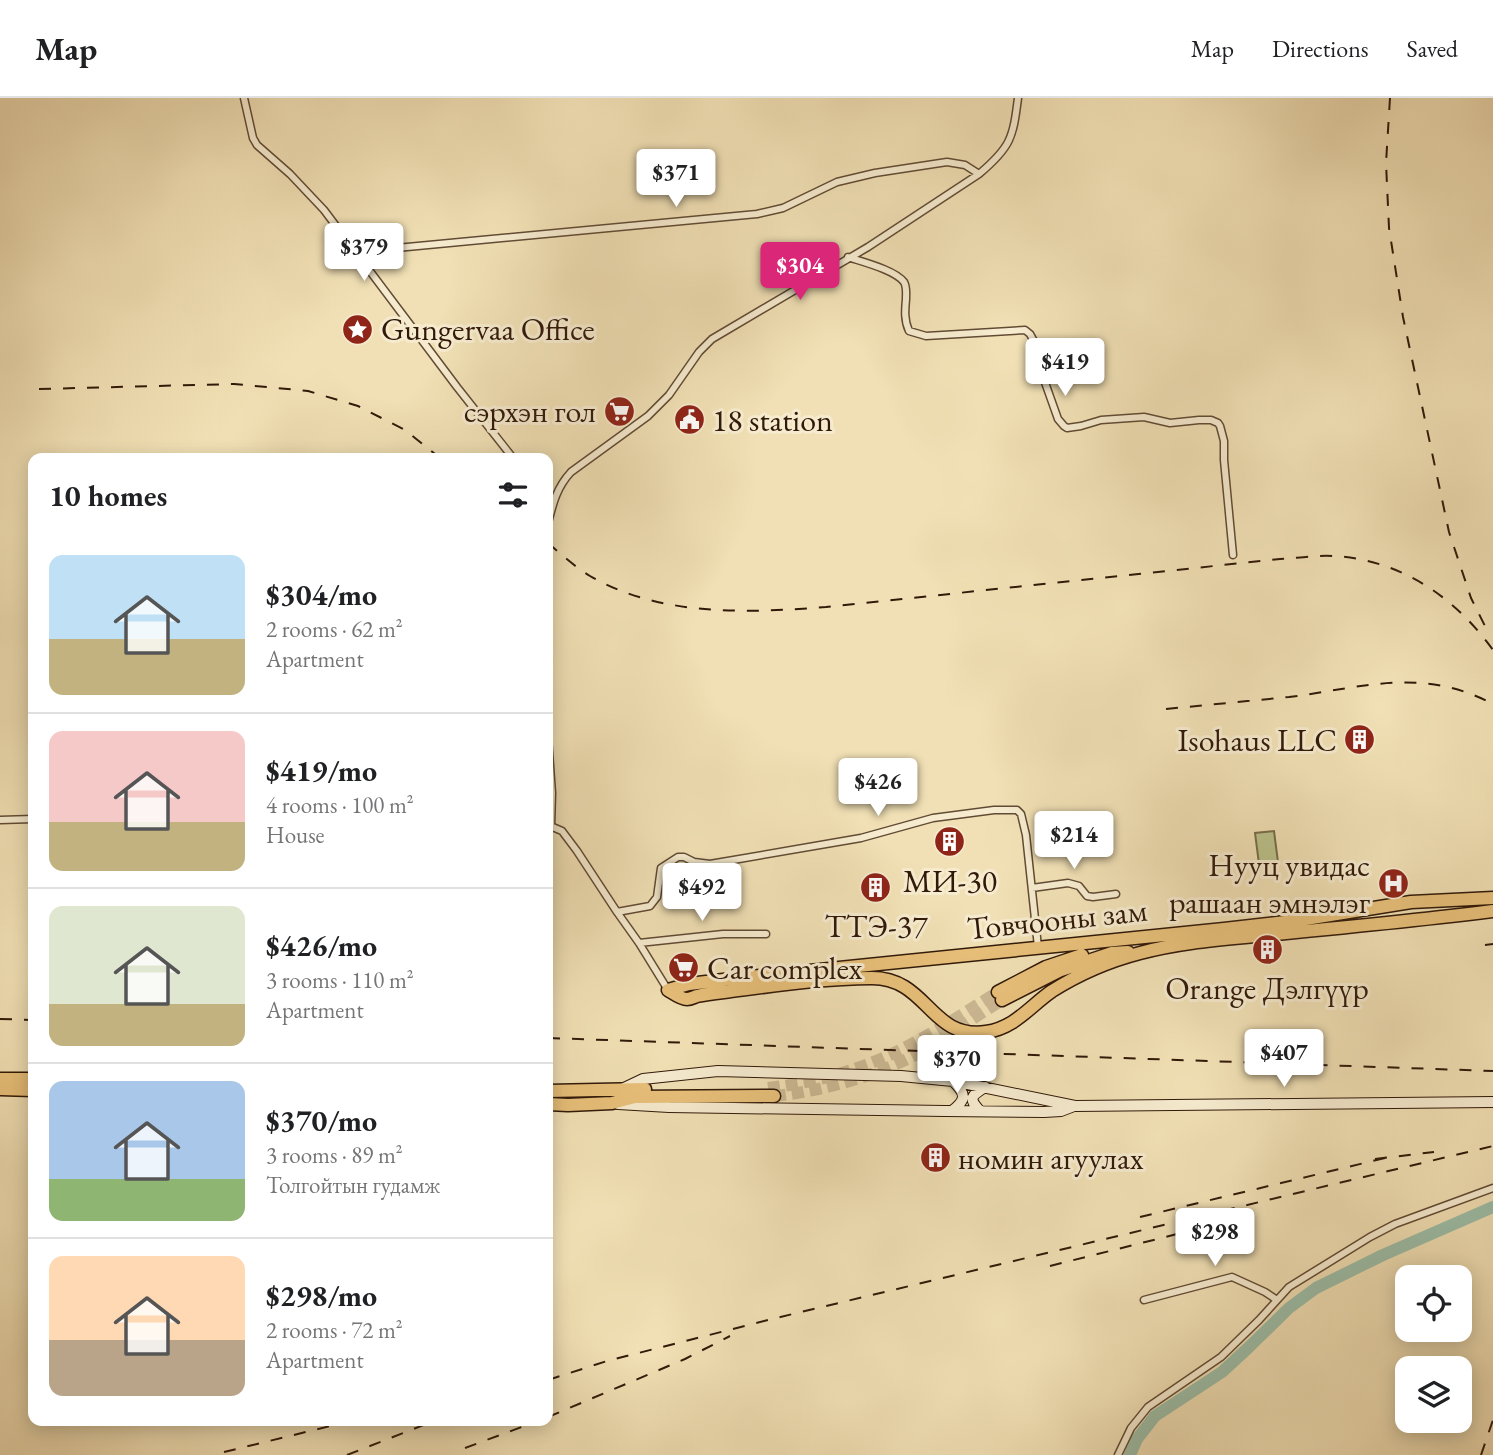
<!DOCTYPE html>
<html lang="en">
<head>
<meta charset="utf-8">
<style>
	body { margin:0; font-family:"EB Garamond",serif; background:#f6f6f6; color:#202124; height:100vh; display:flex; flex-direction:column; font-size:26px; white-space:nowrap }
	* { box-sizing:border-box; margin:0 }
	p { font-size:23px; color:#757577 }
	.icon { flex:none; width:38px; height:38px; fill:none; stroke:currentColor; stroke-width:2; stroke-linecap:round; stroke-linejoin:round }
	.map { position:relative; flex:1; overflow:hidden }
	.side { position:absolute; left:28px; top:355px; width:525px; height:973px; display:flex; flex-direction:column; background:#fff; border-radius:14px; box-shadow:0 4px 18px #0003 }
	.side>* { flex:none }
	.fabs { position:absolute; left:1395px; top:1167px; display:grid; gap:14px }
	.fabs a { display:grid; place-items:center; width:77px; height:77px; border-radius:14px; background:#fff; box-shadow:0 4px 18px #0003; font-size:35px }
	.price { position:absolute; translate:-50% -60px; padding:0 16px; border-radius:7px; background:#fff; color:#222; font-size:23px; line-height:46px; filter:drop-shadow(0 2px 4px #0008) }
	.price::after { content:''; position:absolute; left:50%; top:42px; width:21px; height:16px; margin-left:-10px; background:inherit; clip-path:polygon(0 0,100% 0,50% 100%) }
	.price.active { background:#db2777; color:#fff }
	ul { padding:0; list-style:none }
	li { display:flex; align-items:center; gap:21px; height:175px; padding:0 21px }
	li+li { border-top:2px solid #e0e0e0 }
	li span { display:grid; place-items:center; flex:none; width:196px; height:140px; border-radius:14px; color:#555 }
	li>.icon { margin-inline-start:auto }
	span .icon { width:84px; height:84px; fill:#fffc; stroke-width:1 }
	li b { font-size:30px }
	h2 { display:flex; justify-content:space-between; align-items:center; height:84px; padding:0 21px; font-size:30px }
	header { display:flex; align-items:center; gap:42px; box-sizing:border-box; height:98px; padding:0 35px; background:#fff; border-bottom:2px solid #e0e0e0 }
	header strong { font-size:33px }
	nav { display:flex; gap:38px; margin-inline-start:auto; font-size:24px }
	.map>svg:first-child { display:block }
</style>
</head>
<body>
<header>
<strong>Map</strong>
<nav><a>Map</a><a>Directions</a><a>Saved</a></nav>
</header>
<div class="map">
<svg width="1493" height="1357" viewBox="0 0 1493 1357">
	<rect width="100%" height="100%" fill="#f1e0b5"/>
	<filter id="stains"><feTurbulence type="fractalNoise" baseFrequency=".00286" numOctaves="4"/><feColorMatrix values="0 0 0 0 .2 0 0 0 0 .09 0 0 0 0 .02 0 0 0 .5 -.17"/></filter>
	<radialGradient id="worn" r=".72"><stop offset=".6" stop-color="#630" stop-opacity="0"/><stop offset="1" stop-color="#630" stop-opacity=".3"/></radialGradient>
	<path fill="#bbc28c" stroke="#766e4a" stroke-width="2" d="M1274,733L1278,764L1259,766L1255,735Z"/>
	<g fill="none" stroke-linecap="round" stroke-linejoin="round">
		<path stroke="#9cbea8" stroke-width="12" d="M1130,1357L1137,1341L1155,1318L1222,1274L1248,1250L1289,1210L1316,1190L1383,1157L1493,1109"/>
		<path stroke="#cbb893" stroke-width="12" stroke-dasharray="12 6" stroke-linecap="butt" d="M768,990C811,985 855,974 894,955C930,938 964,915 998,894
			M774,998C823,993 881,977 924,952C951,936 976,918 1002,902"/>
		<defs>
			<path id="street" d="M244,0L253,40L257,47L290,76L324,112L457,289L513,360
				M848,159C863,164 895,172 904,184C907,189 906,195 906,201C905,212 904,222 909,233L926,238L1025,232L1030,236L1036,247L1042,276L1058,321L1064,328L1067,330L1081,328L1101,322L1144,319L1170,325L1199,322H1211L1218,325L1220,328L1224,343V362L1233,457
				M362,161L372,155L386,151L757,116L783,110L837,84L875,75L947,64L965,67L979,76
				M548,425C553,405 557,389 571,374L648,318L669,297L699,254L712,241L868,149L979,76C1011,49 1013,40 1018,0
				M548,640L552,695L551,728
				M0,722L33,721
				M548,727L562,733L577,753L617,814L639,845L668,892
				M1032,790L1068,785L1079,788L1087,798L1093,799L1116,796
				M617,814L650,808L657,799L661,770L678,759H684L694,764L710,766L861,740L933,720L994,712H1017L1021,716L1026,737L1038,849
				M639,845L723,836H766
				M1144,1202L1232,1179L1265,1194L1277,1202
				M1118,1357L1131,1330L1148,1309L1221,1259L1259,1222L1289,1189L1370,1139L1395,1126L1493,1090"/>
			<path id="secondary" d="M622,991L643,981L718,973L901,978L953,983L1075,1008L1493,1004
				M618,1006L669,1009L945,1013L1044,1014L1061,1013L1074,1008
				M952,1013C967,1001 966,996 953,983
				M980,1013C968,1000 971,998 985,989"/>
			<path id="highway" d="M668,892C673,895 681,901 687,901C691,901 694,899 697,898C706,896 715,895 724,894C771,888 824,880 872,880C928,880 930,942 986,934C1015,930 1030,908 1052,893C1079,876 1109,863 1140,855C1185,843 1230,841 1276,836C1349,829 1421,822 1493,813
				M668,892L689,886L740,880L1224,831L1293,823L1411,804L1493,800
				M998,894L1046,869L1082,857
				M1002,902L1061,872L1112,855L1128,854
				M0,981H33
				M0,991L33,992
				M548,993L645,991
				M548,1006L568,1007L612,1005L635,999L774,998"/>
		</defs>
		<use href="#street" stroke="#614b34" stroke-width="9"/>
		<use href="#secondary" stroke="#311909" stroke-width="12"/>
		<use href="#highway" stroke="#311909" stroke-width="15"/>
		<use href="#street" stroke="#f6ebcf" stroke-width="6"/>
		<use href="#secondary" stroke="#f6ebcf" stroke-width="10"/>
		<use href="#highway" stroke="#e8c07a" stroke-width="12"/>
		<path stroke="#311909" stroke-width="2" stroke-dasharray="12 12" stroke-linecap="butt" d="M1390,0L1386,65L1389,130L1403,219L1449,434L1471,500L1489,536
			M39,291L234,286L308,293L358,308L405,332L440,360
			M269,360C305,358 342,352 377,360
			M548,445C561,456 575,469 590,478C661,519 748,515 826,509L1280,461C1297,460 1316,457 1334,458C1401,462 1455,499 1493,552
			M1166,611C1207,607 1248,603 1289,599C1362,590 1421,568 1493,606
			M1485,847L1493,846
			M0,921L33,922
			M548,940L1493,973
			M1375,1061L1434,1054
			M1140,1119L1385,1060
			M1050,1168L1225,1124L1256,1112
			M548,1282L607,1263L776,1220L1493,1048
			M548,1319L685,1261L730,1238
			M465,1350L538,1323
			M224,1354L351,1323
			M347,1357L434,1323
			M1481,1357L1493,1322"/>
	</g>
	<defs>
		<symbol id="sight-disc" viewBox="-11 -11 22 22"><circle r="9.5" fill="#8f2418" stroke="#f6ebcf"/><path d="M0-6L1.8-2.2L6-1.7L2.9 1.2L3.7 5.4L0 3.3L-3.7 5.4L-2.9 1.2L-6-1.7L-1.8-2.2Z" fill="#fff"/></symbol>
		<symbol id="supermarket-disc" viewBox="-11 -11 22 22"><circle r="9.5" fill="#8f2418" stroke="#f6ebcf"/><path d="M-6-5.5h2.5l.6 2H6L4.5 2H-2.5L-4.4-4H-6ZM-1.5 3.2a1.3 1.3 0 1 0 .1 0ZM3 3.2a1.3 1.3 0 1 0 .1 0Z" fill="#fff"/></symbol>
		<symbol id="civic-disc" viewBox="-11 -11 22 22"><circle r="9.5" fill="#8f2418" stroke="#f6ebcf"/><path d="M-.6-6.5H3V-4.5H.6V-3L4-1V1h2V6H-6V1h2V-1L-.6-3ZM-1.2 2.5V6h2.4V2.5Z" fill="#fff"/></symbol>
		<symbol id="building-disc" viewBox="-11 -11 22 22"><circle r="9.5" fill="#8f2418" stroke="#f6ebcf"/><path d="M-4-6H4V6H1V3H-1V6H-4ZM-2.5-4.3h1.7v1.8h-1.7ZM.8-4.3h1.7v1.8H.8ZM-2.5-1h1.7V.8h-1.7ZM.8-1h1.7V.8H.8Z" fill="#fff"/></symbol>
		<symbol id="hospital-disc" viewBox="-11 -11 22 22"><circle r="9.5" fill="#8f2418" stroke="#f6ebcf"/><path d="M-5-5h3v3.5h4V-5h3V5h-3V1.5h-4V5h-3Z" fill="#fff"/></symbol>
	</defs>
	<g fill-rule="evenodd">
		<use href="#sight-disc" x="340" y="214" width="35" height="35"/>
		<use href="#supermarket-disc" x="602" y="296" width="35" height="35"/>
		<use href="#civic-disc" x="672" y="304" width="35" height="35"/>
		<use href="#building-disc" x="1342" y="624" width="35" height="35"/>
		<use href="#building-disc" x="932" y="726" width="35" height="35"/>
		<use href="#hospital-disc" x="1376" y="768" width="35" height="35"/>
		<use href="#building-disc" x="858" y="772" width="35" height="35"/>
		<use href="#building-disc" x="1250" y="834" width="35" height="35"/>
		<use href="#supermarket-disc" x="666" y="852" width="35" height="35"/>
		<use href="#building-disc" x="918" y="1042" width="35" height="35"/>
	</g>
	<g text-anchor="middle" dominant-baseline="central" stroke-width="6" stroke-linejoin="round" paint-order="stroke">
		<g font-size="32" fill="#311909" stroke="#f6ebcf" text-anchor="start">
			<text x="381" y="231">Gungervaa Office</text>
			<text x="596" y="313" text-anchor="end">сэрхэн гол</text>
			<text x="712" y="322">18 station</text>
			<text x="1337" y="642" text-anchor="end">Isohaus LLC</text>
			<text x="1370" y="767" text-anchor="end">Нууц увидас<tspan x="1370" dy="37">рашаан эмнэлэг</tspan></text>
			<text x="950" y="783" text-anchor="middle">МИ-30</text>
			<text x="876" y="828" text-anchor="middle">ТТЭ-37</text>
			<text x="707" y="870">Car complex</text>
			<text x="1267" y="890" text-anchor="middle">Orange Дэлгүүр</text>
			<text x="958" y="1060">номин агуулах</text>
		</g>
		<g font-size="32" fill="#311909" stroke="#f6ebcf">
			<text transform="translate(1057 821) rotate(-6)">Товчооны зам</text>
		</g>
	</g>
	<rect width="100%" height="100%" filter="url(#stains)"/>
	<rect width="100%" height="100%" fill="url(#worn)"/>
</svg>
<div class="fabs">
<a><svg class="icon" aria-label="locate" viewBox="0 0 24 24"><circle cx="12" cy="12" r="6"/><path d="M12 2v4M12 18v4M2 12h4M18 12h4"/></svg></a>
<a><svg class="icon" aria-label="layers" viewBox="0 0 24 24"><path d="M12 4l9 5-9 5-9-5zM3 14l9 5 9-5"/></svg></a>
</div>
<b class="price" style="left:676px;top:111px">$371</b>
<b class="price" style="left:364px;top:185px">$379</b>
<b class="price active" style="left:800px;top:204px">$304</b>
<b class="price" style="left:1065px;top:300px">$419</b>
<b class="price" style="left:878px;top:720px">$426</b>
<b class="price" style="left:1074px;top:773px">$214</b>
<b class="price" style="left:702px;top:825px">$492</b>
<b class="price" style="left:1284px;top:991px">$407</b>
<b class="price" style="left:957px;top:997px">$370</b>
<b class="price" style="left:1215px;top:1170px">$298</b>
<section class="side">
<h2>10 homes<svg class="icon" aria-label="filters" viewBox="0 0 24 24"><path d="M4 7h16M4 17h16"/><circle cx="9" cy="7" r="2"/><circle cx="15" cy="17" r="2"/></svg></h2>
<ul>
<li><span style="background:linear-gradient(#bfe0f5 60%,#c2b280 0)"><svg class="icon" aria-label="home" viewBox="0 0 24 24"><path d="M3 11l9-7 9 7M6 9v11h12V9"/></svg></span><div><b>$304/mo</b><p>2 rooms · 62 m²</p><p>Apartment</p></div></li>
<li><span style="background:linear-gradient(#f6c9c9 65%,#c2b280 0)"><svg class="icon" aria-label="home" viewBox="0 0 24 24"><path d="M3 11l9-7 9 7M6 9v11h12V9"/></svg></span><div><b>$419/mo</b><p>4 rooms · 100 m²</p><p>House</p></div></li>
<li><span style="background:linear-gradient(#dfe7d0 70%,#c2b280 0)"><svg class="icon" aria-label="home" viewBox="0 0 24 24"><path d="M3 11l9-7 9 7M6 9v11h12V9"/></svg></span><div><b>$426/mo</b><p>3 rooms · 110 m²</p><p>Apartment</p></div></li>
<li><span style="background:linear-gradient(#a9c7e8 70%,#8fb573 0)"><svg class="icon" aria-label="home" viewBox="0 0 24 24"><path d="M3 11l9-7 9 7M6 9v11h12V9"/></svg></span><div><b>$370/mo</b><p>3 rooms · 89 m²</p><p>Толгойтын гудамж</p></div></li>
<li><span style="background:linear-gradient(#ffd9b3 60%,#b9a48a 0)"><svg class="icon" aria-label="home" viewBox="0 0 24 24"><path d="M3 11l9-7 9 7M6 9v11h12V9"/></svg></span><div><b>$298/mo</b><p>2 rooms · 72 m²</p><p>Apartment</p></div></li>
</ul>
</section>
</div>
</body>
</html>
